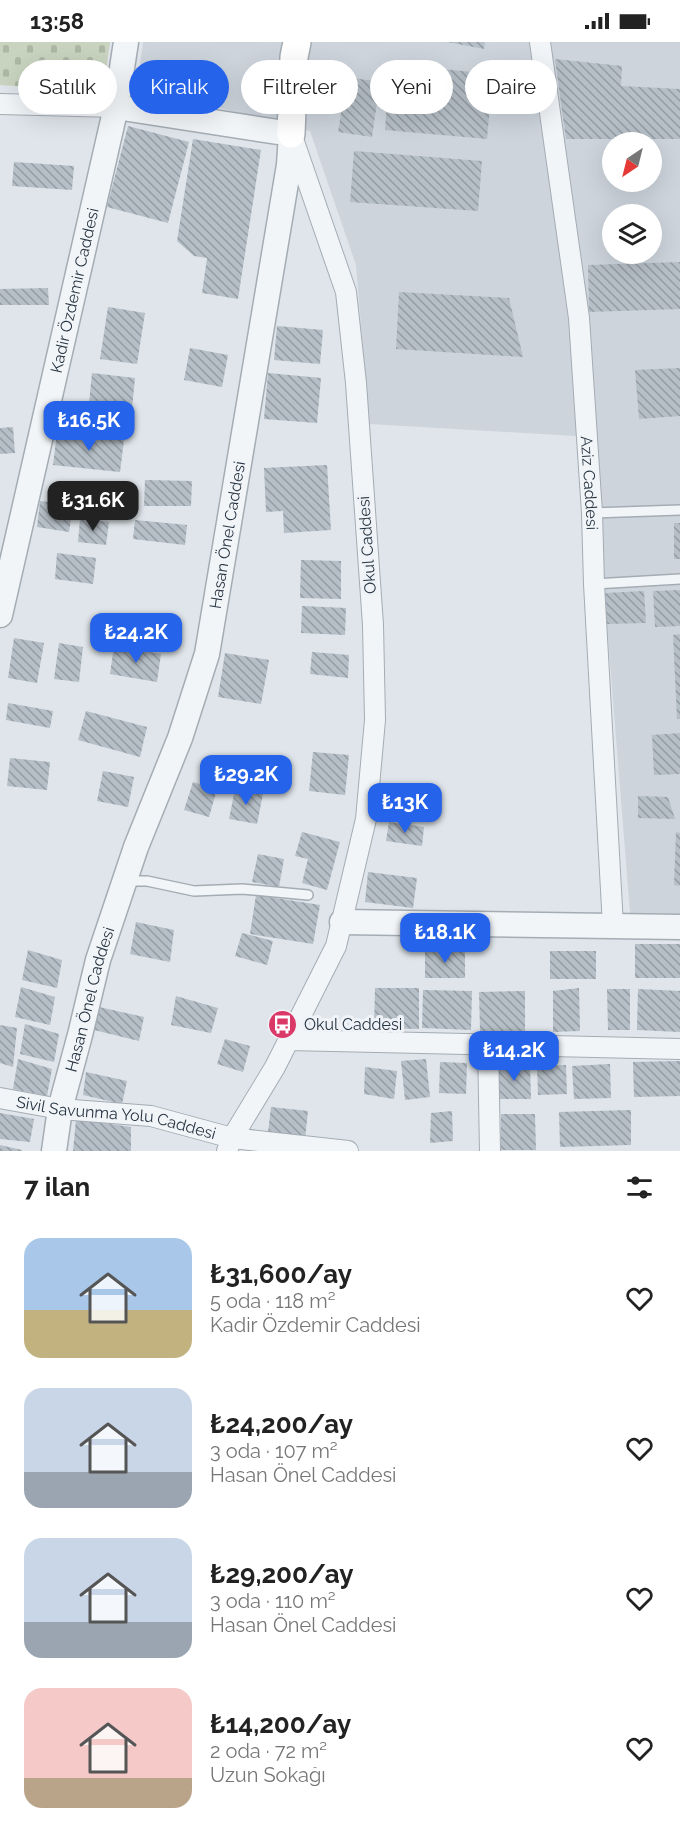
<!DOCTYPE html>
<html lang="tr">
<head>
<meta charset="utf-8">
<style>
	body { margin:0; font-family:Raleway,sans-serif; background:#f2f2f2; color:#222; height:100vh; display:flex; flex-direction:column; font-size:22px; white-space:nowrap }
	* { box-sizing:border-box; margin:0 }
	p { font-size:20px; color:#767676 }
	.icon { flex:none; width:33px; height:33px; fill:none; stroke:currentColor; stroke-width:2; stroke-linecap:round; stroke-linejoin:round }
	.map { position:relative; height:1109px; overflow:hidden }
	.sheet { display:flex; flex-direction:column; background:#fff; flex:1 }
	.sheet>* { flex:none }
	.top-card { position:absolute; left:18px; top:18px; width:645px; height:54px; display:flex; gap:12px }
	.needle { width:39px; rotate:215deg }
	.buttons { position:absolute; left:602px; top:90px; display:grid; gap:12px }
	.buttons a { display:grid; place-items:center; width:60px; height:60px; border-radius:50%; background:#fff; box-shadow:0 6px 24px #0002; font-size:30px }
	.price { position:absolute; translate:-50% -51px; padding:0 14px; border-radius:12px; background:#2563eb; color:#fff; font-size:20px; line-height:39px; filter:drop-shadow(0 2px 3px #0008) }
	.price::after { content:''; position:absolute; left:50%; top:36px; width:18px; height:14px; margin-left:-9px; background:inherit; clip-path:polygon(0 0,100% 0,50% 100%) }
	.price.on { background:#222; color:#fff }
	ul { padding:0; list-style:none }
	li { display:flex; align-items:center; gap:18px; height:150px; padding:0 24px }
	li span { display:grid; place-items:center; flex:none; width:168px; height:120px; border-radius:18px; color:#555 }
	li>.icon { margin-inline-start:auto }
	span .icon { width:72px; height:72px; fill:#fffc; stroke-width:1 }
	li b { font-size:26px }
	h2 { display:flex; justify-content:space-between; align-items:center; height:72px; padding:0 24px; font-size:26px }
	.pill { padding:0 21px; border-radius:27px; background:#fff; box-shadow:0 6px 24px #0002; font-size:21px; line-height:54px }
	.pill.on { background:#2563eb; color:#fff }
	.status { display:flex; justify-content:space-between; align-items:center; height:42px; padding:0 30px; background:#fff; direction:ltr }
	.status svg { height:16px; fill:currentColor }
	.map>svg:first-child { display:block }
</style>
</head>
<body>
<div class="status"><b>13:58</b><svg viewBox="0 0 49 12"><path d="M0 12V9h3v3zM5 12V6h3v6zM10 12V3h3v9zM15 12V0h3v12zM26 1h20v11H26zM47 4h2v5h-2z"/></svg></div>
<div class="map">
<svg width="680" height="1109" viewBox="0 0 680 1109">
	<defs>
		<pattern id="cemetery-stones" width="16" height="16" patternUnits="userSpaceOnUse" patternTransform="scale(1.5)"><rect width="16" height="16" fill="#c8d4bf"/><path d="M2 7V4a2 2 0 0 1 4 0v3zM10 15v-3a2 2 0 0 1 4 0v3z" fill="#acb7a5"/></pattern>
		<pattern id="building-back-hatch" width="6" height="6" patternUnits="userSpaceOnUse" patternTransform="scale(1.5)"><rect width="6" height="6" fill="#b6bfc7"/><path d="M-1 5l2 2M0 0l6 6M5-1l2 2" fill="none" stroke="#949ca3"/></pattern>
	</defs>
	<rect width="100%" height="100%" fill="#dfe5ea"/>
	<path fill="#cdd4dc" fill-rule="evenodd" d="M143,0H680V872L630,871L592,395L369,382L356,223L310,89L137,45ZM612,100H651V140H612ZM612,172H651V212H612Z"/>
	<path fill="url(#cemetery-stones)" d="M0,0H110L103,50L0,43Z"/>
	<path fill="url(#building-back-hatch)" d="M447,0H485L484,7Z
		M555,17L622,24L621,44L680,47V97H566Z
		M390,22L493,32L487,97L385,88Z
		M347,35L380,40L372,95L338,90Z
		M128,84L189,100L168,181L107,165Z
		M193,97L261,108L238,257L202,251L207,216L194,214L177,199Z
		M354,109L482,119L478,169L350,160Z
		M14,120L74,124L72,148L12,144Z
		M680,220V267L589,270L588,223Z
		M48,246L49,263H0V247Z
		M399,250L509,256L523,315L396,307Z
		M108,265L145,271L137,322L100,317Z
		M277,284L323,288L320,322L274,318Z
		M190,306L228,313L222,345L184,338Z
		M680,326V374L639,377L635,328Z
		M92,331L135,336L130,386L87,382Z
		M268,331L321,336L317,381L264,377Z
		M13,385L15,411L0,412V386Z
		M57,391L124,398L120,430L53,423Z
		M327,423L331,488L284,491L283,469L266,470L264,426Z
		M145,438L192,439L191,464H144Z
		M40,459L73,463L69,490L37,485Z
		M80,477L109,480L106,503L78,500Z
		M135,478L187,483L185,503L133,497Z
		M674,481H680V517H674Z
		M57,511L96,516L93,542L55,537Z
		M301,518L341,519V557L300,556Z
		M680,548V584L655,585L653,549Z
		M644,549L646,581L607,582L605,551Z
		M302,564L346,566L345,593L301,591Z
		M140,571L165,575L161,605L136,602Z
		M680,592V677H677L673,593Z
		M14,596L44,601L37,641L8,636Z
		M59,601L83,605L79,640L54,637Z
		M114,604L161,612L157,640L110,632Z
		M312,610L349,613L348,636L310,632Z
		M225,611L269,618L261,662L218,655Z
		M8,661L53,669L50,686L6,678Z
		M86,669L147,685L140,715L78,698Z
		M680,691V732L654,733L652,693Z
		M313,710L349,713L345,753L309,749Z
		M10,716L50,720L47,748L7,744Z
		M103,729L134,735L128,765L97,759Z
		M193,740L217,747L209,775L184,768Z
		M235,747L263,752L257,782L229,777Z
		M638,754L668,755L675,777L638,776Z
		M389,780L424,785L422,804L386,799Z
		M302,790L340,800L327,848L302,841L308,817L295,814Z
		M676,790L680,791V844L674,843Z
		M258,812L284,817L279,845L252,840Z
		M368,830L417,836L413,866L365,860Z
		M256,853L320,863L313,902L250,892Z
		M136,880L174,888L170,920L130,912Z
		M242,891L273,899L267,923L235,914Z
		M635,902H680V936H635Z
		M28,908L62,918L57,946L22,938Z
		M425,909H465V936H425Z
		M550,909H596V937H550Z
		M21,945L55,955L50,983L15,975Z
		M375,946H419V987L374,986Z
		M579,946L580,989L553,990V949Z
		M607,947H630V988H608Z
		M638,947L680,949V990L637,988Z
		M423,948L472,949L471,988L422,986Z
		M525,949V989H480L479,950Z
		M176,954L218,966L211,991L171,983Z
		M99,965L144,975L139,999L94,988Z
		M25,982L59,992L54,1020L20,1012Z
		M0,983L17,986L13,1025L0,1021Z
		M225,997L250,1004L243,1030L217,1022Z
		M18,1017L52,1027L47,1054L13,1047Z
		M426,1017L430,1055L405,1058L401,1019Z
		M680,1019V1054L634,1055L633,1020Z
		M440,1020L467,1021L466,1052L439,1051Z
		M610,1022L611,1056L574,1057L572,1024Z
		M498,1023H530L531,1057H499Z
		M566,1023L567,1052L538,1053L537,1024Z
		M365,1025L397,1029L394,1057L364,1052Z
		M86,1030L127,1039L122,1062L83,1053Z
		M271,1065L308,1069L305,1097L268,1090Z
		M631,1068V1103L560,1105L559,1070Z
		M452,1069L453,1099L430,1101L431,1071Z
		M0,1071L34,1077L30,1100L0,1097Z
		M501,1072H535L536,1108H501Z
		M76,1077L131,1085V1109H73Z
		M0,1103L22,1108V1109H0Z"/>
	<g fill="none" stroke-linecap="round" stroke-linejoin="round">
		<defs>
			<path id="service" d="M592,471L680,468
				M594,542L680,537
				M126,839H147L194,849L242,847L308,853"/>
			<g id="minor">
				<path id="s1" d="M540,0L579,276L592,471L594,542L613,884"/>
				<path d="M0,62L116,65"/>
				<path d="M288,998L680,1007"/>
				<path d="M488,1002L490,1109"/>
				<path id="s2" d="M0,1056L60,1067L151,1074L232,1096L348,1109"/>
				<path d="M227,1109L232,1096L275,1025L336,904L366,777L375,678L373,583L356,341L346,250L293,97"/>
			</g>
			<g id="tertiary">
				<path id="s3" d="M0,573L116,65L126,0"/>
				<path d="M342,880L680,885"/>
				<path id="s4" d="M54,1109L60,1067L80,993L98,918L136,805L180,696L207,612L289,123L291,92L116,65"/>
			</g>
			<path id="secondary" d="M291,92L294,15L297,0"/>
		</defs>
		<use href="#service" stroke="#a4acb4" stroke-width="12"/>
		<use href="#minor" stroke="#a4acb4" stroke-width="22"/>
		<use href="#tertiary" stroke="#a4acb4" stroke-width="27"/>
		<use href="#secondary" stroke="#a4acb4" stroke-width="30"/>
		<use href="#service" stroke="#f2f5f8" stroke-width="9"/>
		<use href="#minor" stroke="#f2f5f8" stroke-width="20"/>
		<use href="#tertiary" stroke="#f2f5f8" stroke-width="24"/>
		<use href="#secondary" stroke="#fff" stroke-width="27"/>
	</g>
	<defs>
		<symbol id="bus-disc" viewBox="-11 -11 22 22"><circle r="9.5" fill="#da3967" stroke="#eff3f7"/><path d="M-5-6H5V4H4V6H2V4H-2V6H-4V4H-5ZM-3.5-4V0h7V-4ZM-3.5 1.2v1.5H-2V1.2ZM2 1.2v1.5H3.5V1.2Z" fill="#fff"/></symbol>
	</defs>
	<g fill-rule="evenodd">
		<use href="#bus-disc" x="266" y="966" width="33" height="33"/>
	</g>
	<g text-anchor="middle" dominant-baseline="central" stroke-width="6" stroke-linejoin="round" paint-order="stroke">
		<g font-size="16" fill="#263442" stroke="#eff3f7">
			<text stroke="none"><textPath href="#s3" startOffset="333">Kadir Özdemir Caddesi</textPath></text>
			<text stroke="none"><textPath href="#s1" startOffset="444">Aziz Caddesi</textPath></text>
			<text stroke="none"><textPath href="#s4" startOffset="642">Hasan Önel Caddesi</textPath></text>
			<text transform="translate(367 503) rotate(-94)">Okul Caddesi</text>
			<text stroke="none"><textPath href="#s4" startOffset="156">Hasan Önel Caddesi</textPath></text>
			<text stroke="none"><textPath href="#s2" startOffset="118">Sivil Savunma Yolu Caddesi</textPath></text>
		</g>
		<g font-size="16" fill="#263442" stroke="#eff3f7" text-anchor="start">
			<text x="304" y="982">Okul Caddesi</text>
		</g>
	</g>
</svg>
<div class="buttons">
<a><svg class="needle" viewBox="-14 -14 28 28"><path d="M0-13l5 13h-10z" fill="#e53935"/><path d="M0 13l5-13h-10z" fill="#767676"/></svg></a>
<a><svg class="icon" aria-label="layers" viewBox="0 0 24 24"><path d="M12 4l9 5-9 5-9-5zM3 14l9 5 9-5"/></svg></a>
</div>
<b class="price" style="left:89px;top:410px">₺16.5K</b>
<b class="price on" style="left:93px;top:490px">₺31.6K</b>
<b class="price" style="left:136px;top:622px">₺24.2K</b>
<b class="price" style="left:246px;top:764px">₺29.2K</b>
<b class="price" style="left:405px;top:792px">₺13K</b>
<b class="price" style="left:445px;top:922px">₺18.1K</b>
<b class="price" style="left:514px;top:1040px">₺14.2K</b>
<div class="top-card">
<a class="pill">Satılık</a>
<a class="pill on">Kiralık</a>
<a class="pill">Filtreler</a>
<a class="pill">Yeni</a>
<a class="pill">Daire</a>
</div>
</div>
<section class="sheet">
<h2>7 ilan<svg class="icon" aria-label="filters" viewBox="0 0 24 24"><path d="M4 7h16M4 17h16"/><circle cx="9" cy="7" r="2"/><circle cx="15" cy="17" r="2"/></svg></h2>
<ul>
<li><span style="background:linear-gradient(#a9c7e8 60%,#c2b280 0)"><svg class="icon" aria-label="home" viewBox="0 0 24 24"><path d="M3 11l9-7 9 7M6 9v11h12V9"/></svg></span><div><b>₺31,600/ay</b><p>5 oda · 118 m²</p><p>Kadir Özdemir Caddesi</p></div><svg class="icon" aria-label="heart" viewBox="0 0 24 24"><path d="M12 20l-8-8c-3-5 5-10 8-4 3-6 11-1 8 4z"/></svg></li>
<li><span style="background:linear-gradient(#c9d6e8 70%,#9aa5b1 0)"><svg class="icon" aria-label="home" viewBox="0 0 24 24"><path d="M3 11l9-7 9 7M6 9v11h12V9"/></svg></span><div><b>₺24,200/ay</b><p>3 oda · 107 m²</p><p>Hasan Önel Caddesi</p></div><svg class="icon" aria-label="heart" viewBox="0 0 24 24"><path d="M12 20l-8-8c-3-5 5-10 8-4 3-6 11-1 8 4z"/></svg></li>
<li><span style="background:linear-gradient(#c9d6e8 70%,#9aa5b1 0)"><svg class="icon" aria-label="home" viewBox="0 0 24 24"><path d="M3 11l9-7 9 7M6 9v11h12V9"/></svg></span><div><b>₺29,200/ay</b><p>3 oda · 110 m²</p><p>Hasan Önel Caddesi</p></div><svg class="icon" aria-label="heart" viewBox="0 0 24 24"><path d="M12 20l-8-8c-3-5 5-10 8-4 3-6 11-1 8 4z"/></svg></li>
<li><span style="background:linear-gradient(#f6c9c9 75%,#b9a48a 0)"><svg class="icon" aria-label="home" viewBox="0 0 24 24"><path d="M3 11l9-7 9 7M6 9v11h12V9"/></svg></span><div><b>₺14,200/ay</b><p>2 oda · 72 m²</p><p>Uzun Sokağı</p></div><svg class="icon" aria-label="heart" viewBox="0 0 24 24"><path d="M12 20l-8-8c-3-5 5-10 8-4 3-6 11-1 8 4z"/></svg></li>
</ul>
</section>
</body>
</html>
